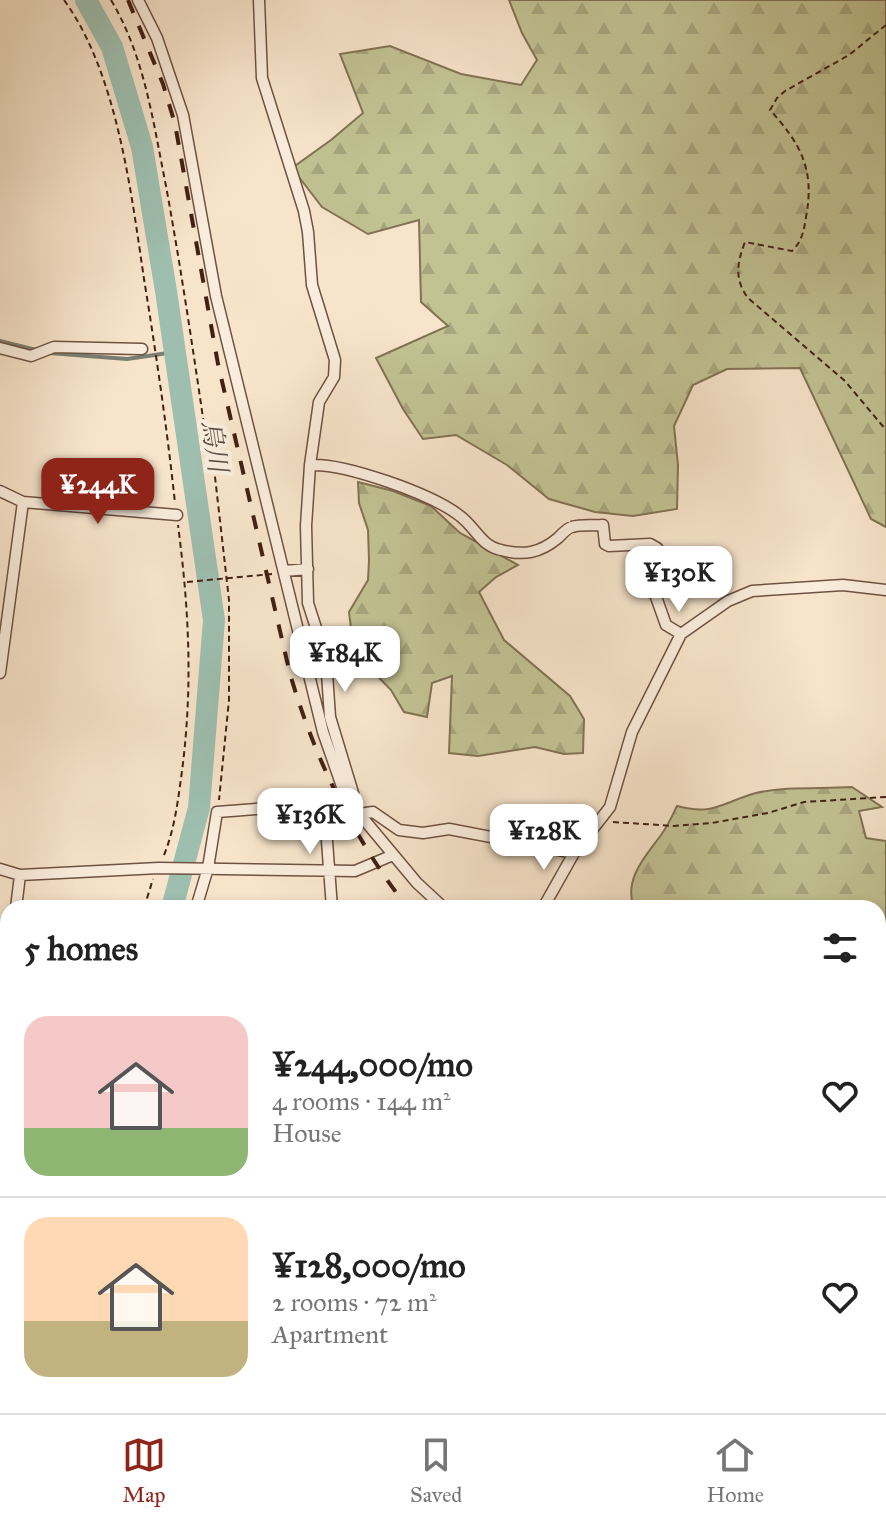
<!DOCTYPE html>
<html lang="en">
<head>
<meta charset="utf-8">
<style>
	body { margin:0; font-family:"IM FELL Great Primer","Noto Serif JP",serif; background:#f6f6f6; color:#222; height:100vh; display:flex; flex-direction:column; font-size:30px; white-space:nowrap }
	* { box-sizing:border-box; margin:0 }
	p { font-size:26px; color:#767676 }
	.icon { flex:none; width:44px; height:44px; fill:none; stroke:currentColor; stroke-width:2; stroke-linecap:round; stroke-linejoin:round }
	.map { position:relative; flex:1; overflow:hidden }
	.panel { position:absolute; left:0px; top:900px; width:886px; height:514px; display:flex; flex-direction:column; background:#fff; border-radius:24px 24px 0 0; box-shadow:0 4px 12px #0003 }
	.panel>* { flex:none }
	.price { position:absolute; translate:-50% -68px; padding:0 18px; border-radius:16px; background:#fff; color:#222; font-size:26px; line-height:52px; filter:drop-shadow(0 2px 4px #0008) }
	.price::after { content:''; position:absolute; left:50%; top:48px; width:24px; height:18px; margin-left:-12px; background:inherit; clip-path:polygon(0 0,100% 0,50% 100%) }
	.price.selected { background:#8f2418; color:#fff }
	ul { padding:0; list-style:none }
	li { display:flex; align-items:center; gap:24px; height:200px; padding:0 24px }
	li+li { border-top:2px solid #e0e0e0 }
	li span { display:grid; place-items:center; flex:none; width:224px; height:160px; border-radius:24px; color:#555 }
	li>.icon { margin-inline-start:auto }
	span .icon { width:96px; height:96px; fill:#fffc; stroke-width:1 }
	li b { font-size:34px }
	h2 { display:flex; justify-content:space-between; align-items:center; height:96px; padding:0 24px; font-size:34px }
	.tab-bar { display:flex; justify-content:space-around; align-items:center; height:112px; border-top:2px solid #e0e0e0; background:#fff; font-size:22px; color:#767676 }
	.tab-bar a { display:grid; justify-items:center; gap:4px }
	.tab-bar .selected { color:#8f2418 }
	.map>svg:first-child { display:block }
</style>
</head>
<body>
<div class="map">
<svg width="886" height="1413" viewBox="0 0 886 1413">
	<defs>
		<pattern id="forest-firs" width="22" height="20" patternUnits="userSpaceOnUse" patternTransform="scale(2)"><rect width="22" height="20" fill="#c2c293"/><path d="M5 1l3.5 6h-7zM16 11l3.5 6h-7z" fill="#a8a67e"/></pattern>
	</defs>
	<rect width="100%" height="100%" fill="#f7e4ca"/>
	<filter id="stains"><feTurbulence type="fractalNoise" baseFrequency=".0025" numOctaves="4"/><feColorMatrix values="0 0 0 0 .2 0 0 0 0 .09 0 0 0 0 .02 0 0 0 .5 -.17"/></filter>
	<radialGradient id="worn" r=".72"><stop offset=".6" stop-color="#630" stop-opacity="0"/><stop offset="1" stop-color="#630" stop-opacity=".3"/></radialGradient>
	<path fill="url(#forest-firs)" stroke="#827254" stroke-width="2" d="M509,0H886V527L871,519L800,368L727,369L693,385L674,426L678,465L677,509L633,516L595,512L549,499L507,465L456,435L423,439L403,409L376,358L448,326L421,302L419,220L368,234L322,207L292,168L331,140L363,113L340,54L390,46L461,74L521,85L537,60L522,33Z
		M358,482L393,491L431,506L460,533L518,565L496,577L479,592L504,640L570,696L584,719L583,753L564,754L535,747L478,756L449,753L452,676L432,683L427,717L404,712L391,690L354,652L349,612L368,580L369,560L368,530L359,503Z
		M852,787L882,807L859,811L866,838L886,841V1138L878,1137V908H634C623,879 646,856 661,835C668,826 672,816 677,806C715,816 723,802 756,793C786,786 821,789 852,787Z"/>
	<g fill="none" stroke-linecap="round" stroke-linejoin="round">
		<path stroke="#798072" stroke-width="4" d="M0,341L36,350
			M49,353L127,359L175,352"/>
		<path stroke="#9ebfb0" stroke-width="22" d="M86,0L112,47L142,147L166,291L214,620L199,808L172,908
			M112,1406L113,1413"/>
		<defs>
			<path id="street" d="M138,0L157,38L183,115L216,296L323,732L346,798L417,883L444,908
				M0,348L31,356L54,347L142,349
				M310,465C345,463 432,494 460,516C476,528 481,546 501,550C524,556 540,553 558,538C562,534 567,528 572,527C581,524 594,526 603,525L605,544L609,546L650,544L657,548L643,589L655,594L666,625L681,634
				M0,491L23,502L177,515
				M284,571L308,569
				M0,673L23,502
				M324,801L332,908
				M359,814L373,812L399,830L423,833L449,829L574,853
				M0,869L20,875L159,868L355,871L393,855
				M16,908L20,875
				M196,908L208,868L217,812C246,809 333,806 353,793L330,717L326,659L308,603L306,526L310,465L319,402L334,377L335,360L312,285L308,232L304,211L262,78L259,0
				M543,908L574,853L610,807L632,732L681,634L728,601L752,591L843,585L886,590
				M0,992L3,971L8,960
				M878,1230H886
				M878,1272L886,1278
				M0,1290L8,1289
				M0,1348L8,1395
				M878,1401H886
				M10,1406L11,1413
				M122,1406L123,1413
				M465,1406L466,1413
				M131,1413L132,1406"/>
		</defs>
		<use href="#street" stroke="#6f5242" stroke-width="13"/>
		<path stroke="#422115" stroke-width="2" stroke-dasharray="6 4" stroke-linecap="butt" d="M64,0C117,73 131,191 144,279C156,353 167,428 175,503
			M111,0C145,57 153,122 166,186C182,274 195,363 208,452L214,468L229,600V700L219,800
			M886,25L849,55L785,91L777,98L770,110C801,144 815,170 806,217C804,230 802,242 792,251L745,242C737,263 734,279 748,298L845,381L886,430
			M187,582L272,574
			M613,822L674,826L712,823L768,813L804,802L886,797
			M164,855C175,828 178,800 182,771C193,686 189,610 178,525
			M144,908L153,879
			M82,1406L83,1413"/>
		<use href="#street" stroke="#faeddd" stroke-width="10"/>
		<path stroke="#422115" stroke-width="4" stroke-dasharray="14 14" stroke-linecap="butt" d="M128,0L163,84L175,124L218,364L290,674C315,759 353,838 408,908
			M878,1384L886,1392"/>
	</g>
	<g text-anchor="middle" dominant-baseline="central" stroke-width="8" stroke-linejoin="round" paint-order="stroke">
		<g font-size="26" font-style="italic" fill="#5e5044" stroke="#faeddd">
			<text transform="translate(215 446) rotate(81)">烏川</text>
		</g>
	</g>
	<rect width="100%" height="100%" filter="url(#stains)"/>
	<rect width="100%" height="100%" fill="url(#worn)"/>
</svg>
<b class="price selected" style="left:98px;top:526px">¥244K</b>
<b class="price" style="left:679px;top:614px">¥130K</b>
<b class="price" style="left:345px;top:694px">¥184K</b>
<b class="price" style="left:310px;top:856px">¥136K</b>
<b class="price" style="left:544px;top:872px">¥128K</b>
<section class="panel">
<h2>5 homes<svg class="icon" aria-label="filters" viewBox="0 0 24 24"><path d="M4 7h16M4 17h16"/><circle cx="9" cy="7" r="2"/><circle cx="15" cy="17" r="2"/></svg></h2>
<ul>
<li><span style="background:linear-gradient(#f6c9c9 70%,#8fb573 0)"><svg class="icon" aria-label="home" viewBox="0 0 24 24"><path d="M3 11l9-7 9 7M6 9v11h12V9"/></svg></span><div><b>¥244,000/mo</b><p>4 rooms · 144 m²</p><p>House</p></div><svg class="icon" aria-label="heart" viewBox="0 0 24 24"><path d="M12 20l-8-8c-3-5 5-10 8-4 3-6 11-1 8 4z"/></svg></li>
<li><span style="background:linear-gradient(#ffd9b3 65%,#c2b280 0)"><svg class="icon" aria-label="home" viewBox="0 0 24 24"><path d="M3 11l9-7 9 7M6 9v11h12V9"/></svg></span><div><b>¥128,000/mo</b><p>2 rooms · 72 m²</p><p>Apartment</p></div><svg class="icon" aria-label="heart" viewBox="0 0 24 24"><path d="M12 20l-8-8c-3-5 5-10 8-4 3-6 11-1 8 4z"/></svg></li>
</ul>
</section>
</div>
<nav class="tab-bar">
<a class="selected"><svg class="icon" aria-label="map" viewBox="0 0 24 24"><path d="M3 6l6-2 6 2 6-2v14l-6 2-6-2-6 2zM9 4v14M15 6v14"/></svg>Map</a>
<a><svg class="icon" aria-label="saved" viewBox="0 0 24 24"><path d="M7 4h10v16l-5-4-5 4z"/></svg>Saved</a>
<a><svg class="icon" aria-label="home" viewBox="0 0 24 24"><path d="M3 11l9-7 9 7M6 9v11h12V9"/></svg>Home</a>
</nav>
</body>
</html>
